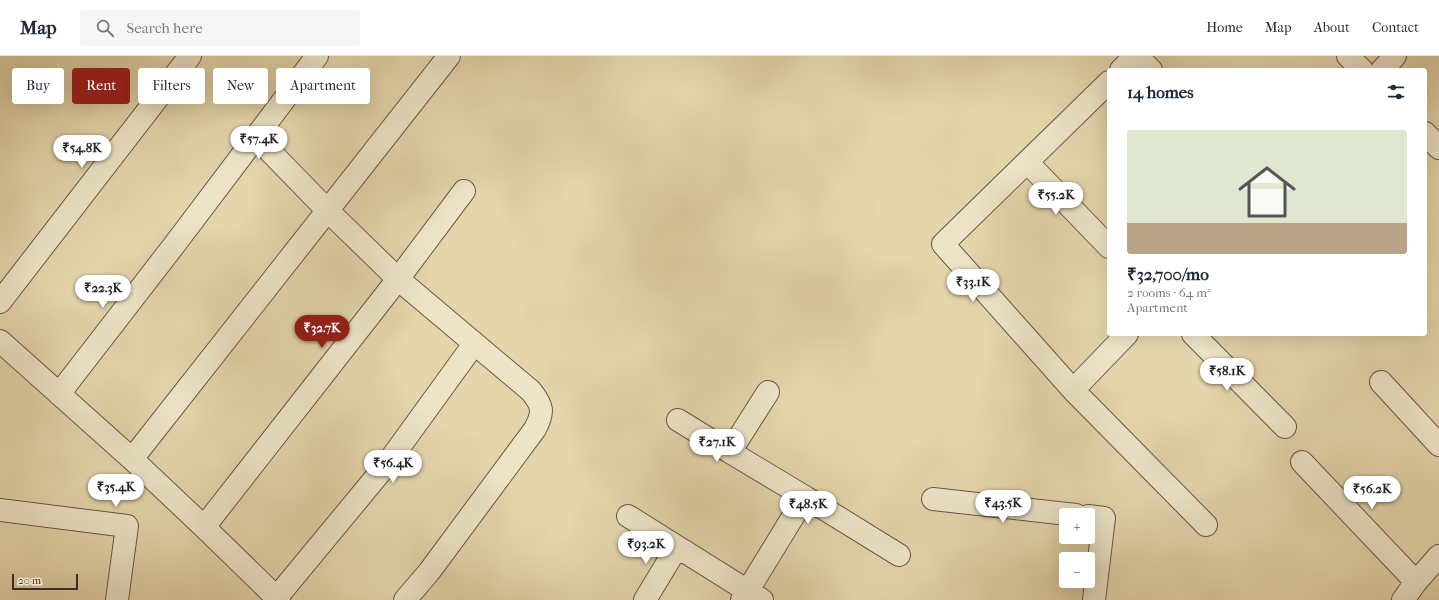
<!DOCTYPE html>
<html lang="en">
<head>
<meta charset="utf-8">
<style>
	body { margin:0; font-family:"IM FELL French Canon",serif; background:#f6f6f7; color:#1f2937; height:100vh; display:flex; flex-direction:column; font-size:15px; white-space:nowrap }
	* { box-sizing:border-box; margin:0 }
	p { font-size:13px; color:#747a83 }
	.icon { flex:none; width:22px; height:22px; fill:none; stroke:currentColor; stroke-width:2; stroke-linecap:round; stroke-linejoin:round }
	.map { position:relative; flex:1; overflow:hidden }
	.sheet { position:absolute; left:1107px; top:12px; width:320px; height:268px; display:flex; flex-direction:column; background:#fff; border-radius:4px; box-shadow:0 4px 16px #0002 }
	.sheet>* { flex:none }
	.hud { position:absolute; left:12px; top:12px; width:380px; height:36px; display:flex; gap:8px }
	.tools { position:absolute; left:1059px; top:452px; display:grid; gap:8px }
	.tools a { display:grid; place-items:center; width:36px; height:36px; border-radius:4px; background:#fff; box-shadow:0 4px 16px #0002; font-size:20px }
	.scale { position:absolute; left:12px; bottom:10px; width:66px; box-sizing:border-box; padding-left:4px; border:2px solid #412c21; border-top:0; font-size:11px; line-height:14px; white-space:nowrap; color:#412c21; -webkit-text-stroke:3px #ede4c8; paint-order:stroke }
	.price { position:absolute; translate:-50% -34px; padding:0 9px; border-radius:14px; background:#fff; color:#222; font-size:13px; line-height:26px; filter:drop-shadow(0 1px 2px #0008) }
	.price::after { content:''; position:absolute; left:50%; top:24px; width:12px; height:9px; margin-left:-6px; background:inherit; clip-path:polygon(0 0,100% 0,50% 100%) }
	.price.on { background:#8f2418; color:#fff }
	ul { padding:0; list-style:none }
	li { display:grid; align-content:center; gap:8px; height:212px; padding:0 20px }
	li+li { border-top:1px solid #e0e1e3 }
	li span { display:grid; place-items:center; height:124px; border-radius:4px; color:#555 }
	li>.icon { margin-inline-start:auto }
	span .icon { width:72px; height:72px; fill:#fffc; stroke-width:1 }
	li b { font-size:17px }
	h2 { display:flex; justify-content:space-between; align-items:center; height:48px; padding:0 20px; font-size:17px }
	.tag { padding:0 14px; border-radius:4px; background:#fff; box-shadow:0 4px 16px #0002; font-size:14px; line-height:36px }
	.tag.on { background:#8f2418; color:#fff }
	header { display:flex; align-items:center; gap:24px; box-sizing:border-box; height:56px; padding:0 20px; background:#fff; border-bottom:1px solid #e0e1e3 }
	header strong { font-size:19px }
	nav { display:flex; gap:22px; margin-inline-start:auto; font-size:14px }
	.search { width:280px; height:36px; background:#f6f6f7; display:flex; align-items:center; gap:10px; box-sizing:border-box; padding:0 14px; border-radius:4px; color:#747a83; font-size:15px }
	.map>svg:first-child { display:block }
</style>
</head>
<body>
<header>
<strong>Map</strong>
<div class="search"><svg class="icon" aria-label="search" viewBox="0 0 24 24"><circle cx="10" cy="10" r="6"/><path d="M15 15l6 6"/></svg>Search here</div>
<nav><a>Home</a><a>Map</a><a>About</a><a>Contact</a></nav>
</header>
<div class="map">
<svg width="1439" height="544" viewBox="0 0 1439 544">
	<rect width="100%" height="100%" fill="#e4d5ab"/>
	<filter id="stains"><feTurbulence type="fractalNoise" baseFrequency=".005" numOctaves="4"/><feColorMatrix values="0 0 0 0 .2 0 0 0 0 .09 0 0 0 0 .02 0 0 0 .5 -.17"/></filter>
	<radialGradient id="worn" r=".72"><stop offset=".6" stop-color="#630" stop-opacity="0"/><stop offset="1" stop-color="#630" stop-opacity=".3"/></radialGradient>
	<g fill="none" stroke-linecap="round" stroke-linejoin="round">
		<defs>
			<path id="minor" d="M1137,0L1151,14
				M1348,0L1362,14
				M1121,14L1135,0
				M1382,14L1395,0
				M1109,26L943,188L1073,334L1206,469
				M1425,77L1439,92
				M256,81L327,154L398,223L531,335C543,350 544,356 535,373L429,516L405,544
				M1027,106L1109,191
				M0,246L190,0
				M1193,278L1285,371
				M0,285L132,403L204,471L279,544
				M1381,326L1439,389
				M1073,334L1127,278
				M768,336L730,396L805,441
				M59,338L175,188L317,0
				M678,364L730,396
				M132,403L449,0
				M1302,406L1416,526
				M933,443L1076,459
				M0,454L127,470L117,544
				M628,460L762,544
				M1088,460L1104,462L1094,544
				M204,471L398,223L464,135
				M277,541L387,408L474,288
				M645,544L677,491
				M742,544L805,441L899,499
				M1403,544L1416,526L1439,500"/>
		</defs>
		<use href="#minor" stroke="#6a5644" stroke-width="24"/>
		<use href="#minor" stroke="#ede4c8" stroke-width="22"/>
	</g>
	<rect width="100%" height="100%" filter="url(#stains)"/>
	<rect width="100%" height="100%" fill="url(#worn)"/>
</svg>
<div class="tools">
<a>+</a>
<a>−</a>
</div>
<div class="scale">20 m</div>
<b class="price" style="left:259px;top:104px">₹57.4K</b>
<b class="price" style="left:82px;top:113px">₹54.8K</b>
<b class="price" style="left:1056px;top:160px">₹55.2K</b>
<b class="price" style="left:973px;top:247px">₹33.1K</b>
<b class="price" style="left:103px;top:253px">₹22.3K</b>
<b class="price on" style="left:322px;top:293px">₹32.7K</b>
<b class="price" style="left:1227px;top:336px">₹58.1K</b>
<b class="price" style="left:717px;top:407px">₹27.1K</b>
<b class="price" style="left:393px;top:428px">₹56.4K</b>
<b class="price" style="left:116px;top:452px">₹35.4K</b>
<b class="price" style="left:1372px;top:454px">₹56.2K</b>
<b class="price" style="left:1003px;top:468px">₹43.5K</b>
<b class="price" style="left:808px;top:469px">₹48.5K</b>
<b class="price" style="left:646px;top:509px">₹93.2K</b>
<div class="hud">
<a class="tag">Buy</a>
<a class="tag on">Rent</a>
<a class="tag">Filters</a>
<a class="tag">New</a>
<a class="tag">Apartment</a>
</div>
<section class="sheet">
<h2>14 homes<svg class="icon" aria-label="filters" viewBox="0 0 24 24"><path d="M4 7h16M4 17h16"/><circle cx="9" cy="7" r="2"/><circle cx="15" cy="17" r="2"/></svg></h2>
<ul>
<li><span style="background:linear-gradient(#dfe7d0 75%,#b9a48a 0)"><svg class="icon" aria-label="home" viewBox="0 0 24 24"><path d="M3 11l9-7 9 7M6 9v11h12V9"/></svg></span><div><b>₹32,700/mo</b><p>2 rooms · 64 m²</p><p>Apartment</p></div></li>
</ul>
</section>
</div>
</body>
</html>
